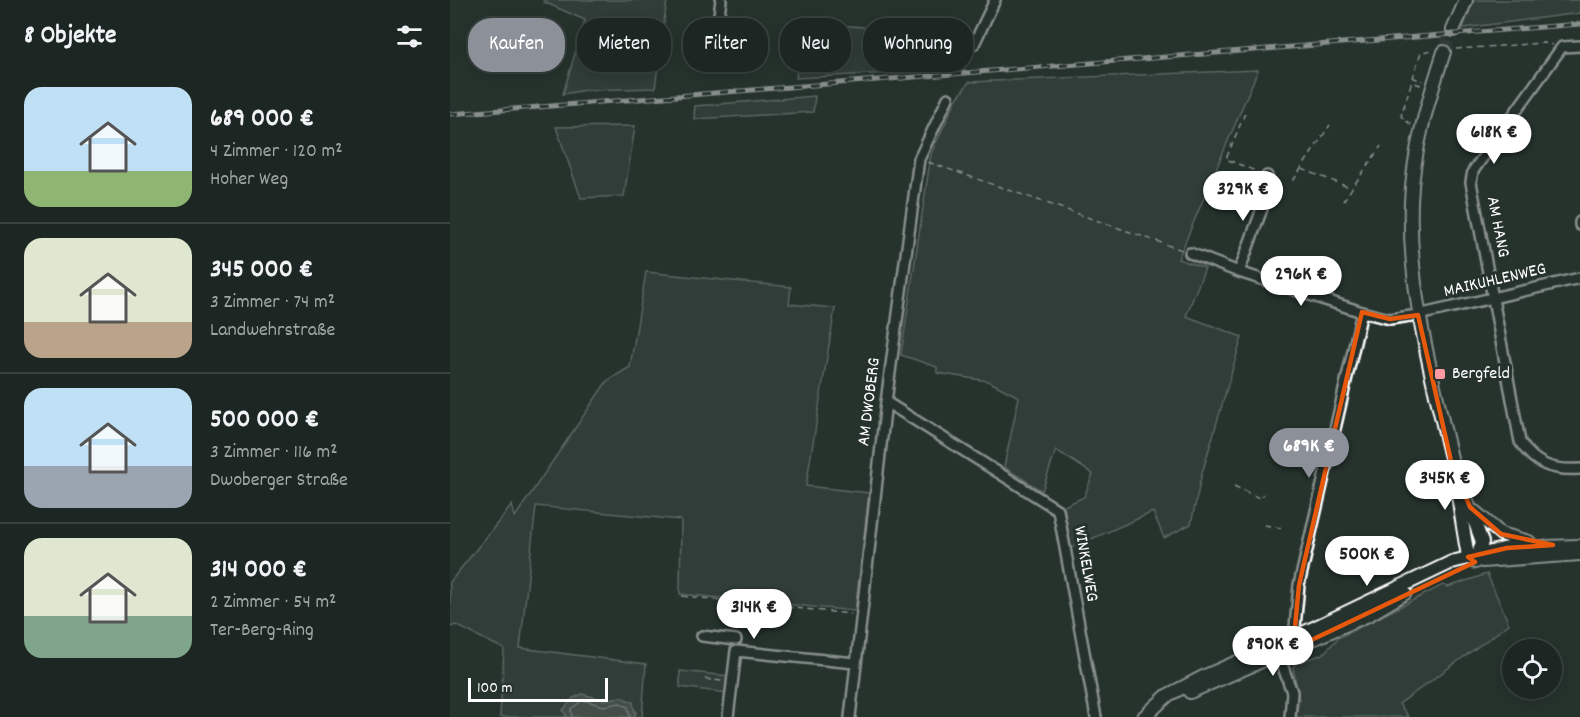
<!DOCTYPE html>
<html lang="de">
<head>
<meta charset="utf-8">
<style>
	body { margin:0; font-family:Dekko,sans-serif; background:#252e2a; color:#f1f3f6; height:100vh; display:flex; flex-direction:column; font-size:22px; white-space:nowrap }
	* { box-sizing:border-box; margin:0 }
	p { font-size:20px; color:#a0a5a5 }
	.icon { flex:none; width:33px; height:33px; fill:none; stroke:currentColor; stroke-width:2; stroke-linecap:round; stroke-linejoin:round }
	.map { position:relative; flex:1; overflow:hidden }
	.details { display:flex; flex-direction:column; background:#1c2622; width:450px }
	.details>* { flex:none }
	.guide { position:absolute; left:18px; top:18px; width:570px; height:54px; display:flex; gap:12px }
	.controls { position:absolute; left:1052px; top:639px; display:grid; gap:12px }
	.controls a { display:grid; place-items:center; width:60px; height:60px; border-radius:50%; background:#1c2622; box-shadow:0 3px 15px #0003,0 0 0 2px #3a4340; font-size:30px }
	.scale { position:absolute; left:18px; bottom:15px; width:140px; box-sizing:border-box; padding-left:6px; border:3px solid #fff; border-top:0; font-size:16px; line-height:21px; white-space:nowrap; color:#fff; -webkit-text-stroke:4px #26332d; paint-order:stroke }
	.price { position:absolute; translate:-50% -51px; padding:0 14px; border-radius:21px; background:#fff; color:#222; font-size:20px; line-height:39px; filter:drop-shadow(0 2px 3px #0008) }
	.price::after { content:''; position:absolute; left:50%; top:36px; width:18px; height:14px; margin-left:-9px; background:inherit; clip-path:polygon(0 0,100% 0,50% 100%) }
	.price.current { background:#8c9099; color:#fff }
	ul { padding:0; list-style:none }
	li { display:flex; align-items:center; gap:18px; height:150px; padding:0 24px }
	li+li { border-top:2px solid #3a4340 }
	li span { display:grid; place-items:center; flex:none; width:168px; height:120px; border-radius:18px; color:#555 }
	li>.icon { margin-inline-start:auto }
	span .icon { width:72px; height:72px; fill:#fffc; stroke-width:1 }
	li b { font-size:26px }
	h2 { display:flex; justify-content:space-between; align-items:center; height:72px; padding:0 24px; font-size:26px }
	.pill { padding:0 21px; border-radius:24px; background:#1c2622; box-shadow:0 3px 15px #0003,0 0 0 2px #3a4340; font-size:21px; line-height:54px }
	.pill.current { background:#8c9099; color:#fff }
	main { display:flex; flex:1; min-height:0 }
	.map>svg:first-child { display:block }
</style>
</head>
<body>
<main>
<section class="details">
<h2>8 Objekte<svg class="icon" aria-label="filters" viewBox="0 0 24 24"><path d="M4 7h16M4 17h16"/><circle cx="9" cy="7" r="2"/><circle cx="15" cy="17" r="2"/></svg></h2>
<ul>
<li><span style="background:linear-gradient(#bfe0f5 70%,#8fb573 0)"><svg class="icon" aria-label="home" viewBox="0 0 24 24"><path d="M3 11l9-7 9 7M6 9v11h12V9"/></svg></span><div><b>689 000 €</b><p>4 Zimmer · 120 m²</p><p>Hoher Weg</p></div></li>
<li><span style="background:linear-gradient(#dfe7d0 70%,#b9a48a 0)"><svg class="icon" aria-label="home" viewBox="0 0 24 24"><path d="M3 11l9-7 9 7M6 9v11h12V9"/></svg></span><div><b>345 000 €</b><p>3 Zimmer · 74 m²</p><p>Landwehrstraße</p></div></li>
<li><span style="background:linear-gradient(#bfe0f5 65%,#9aa5b1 0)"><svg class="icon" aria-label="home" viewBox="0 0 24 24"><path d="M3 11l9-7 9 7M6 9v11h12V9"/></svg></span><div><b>500 000 €</b><p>3 Zimmer · 116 m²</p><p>Dwoberger Straße</p></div></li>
<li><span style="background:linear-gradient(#dfe7d0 65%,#7fa58c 0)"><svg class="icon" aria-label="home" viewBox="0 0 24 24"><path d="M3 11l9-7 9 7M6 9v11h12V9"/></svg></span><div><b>314 000 €</b><p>2 Zimmer · 54 m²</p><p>Ter-Berg-Ring</p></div></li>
</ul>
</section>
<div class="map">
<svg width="1130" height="717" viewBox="0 0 1130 717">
	<rect width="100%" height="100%" fill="#26332d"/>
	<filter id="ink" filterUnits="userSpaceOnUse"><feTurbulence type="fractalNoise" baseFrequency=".0167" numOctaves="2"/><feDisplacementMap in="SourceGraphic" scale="12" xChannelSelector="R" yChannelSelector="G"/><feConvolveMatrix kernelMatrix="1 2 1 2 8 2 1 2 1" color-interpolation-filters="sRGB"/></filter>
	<g filter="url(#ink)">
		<path fill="#3e4944" stroke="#9ea4a2" stroke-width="1.5" d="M94,0H217L205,88L136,90L113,94L135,20L94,2Z
			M1024,0H1130V13L1013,28Z
			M354,22L436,29L439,73L346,78Z
			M808,70L728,259L755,268L736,316L792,337L752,473L741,524L714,538L703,512L621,548L614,506L634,497L643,474L606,450L592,491L554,467L569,397L538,381L487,373V367L451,355L481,154L506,100L519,82Z
			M365,96L363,112L244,119L245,106Z
			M185,126L174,196L131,198L106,127Z
			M196,272L341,287L339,304L385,308L356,486L419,493L405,611L230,594L231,520L86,506L70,648L196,664L192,717H185L186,711L171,697L154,700L132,694L113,710L117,717H50L54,649L6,625L0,627V582L62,505L65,517L157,381L180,367Z
			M1037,574L1059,624L949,704L959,717H846L849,699L843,667L845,664L873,654L888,638L993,585L998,587Z
			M230,671L279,676L277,693L230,687Z"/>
		<path fill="#67706c" stroke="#a4a9a7" stroke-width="1.5" d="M132,694L154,700L171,697L183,702L185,717H117L113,710L123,698Z"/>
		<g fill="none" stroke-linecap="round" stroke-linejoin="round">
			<path stroke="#c2c6c4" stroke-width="1.5" d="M122,717L121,709L133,700L154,706L170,703L178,707L180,717"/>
			<path stroke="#3c4742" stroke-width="12" stroke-dasharray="12 6" stroke-linecap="butt" d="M994,52L1003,30"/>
			<defs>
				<path id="minor" d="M271,0L267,29L272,46
					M524,44L545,0
					M1130,46L1112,47L1023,171L1021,182L1070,442C1085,465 1103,471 1130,469
					M1130,222V225
					M740,253L789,272L912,312L940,319L968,315L1130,278
					M789,272L817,195V176
					M436,402L608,510L646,717
					M252,636L286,640
					M849,641L845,627L849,585L912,312
					M826,648L842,692L840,717
					M278,717L286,651L405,663
					M400,717L436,402L469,159L498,98"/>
				<path id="tertiary" d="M1003,30L1016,0
					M994,52C978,101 963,150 961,202C958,290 981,373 1001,458C1008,490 1012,524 1018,556L1025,562
					M1010,482L1032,542L1027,558
					M1025,512L1051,534L1079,542
					M1032,561L1130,554
					M740,692L918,615L955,593
					M694,717L718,695L755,676L847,636L1002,562L1057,548L1130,546"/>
			</defs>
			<use href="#minor" stroke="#fff" stroke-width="14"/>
			<use href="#tertiary" stroke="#fff" stroke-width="16"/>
			<path stroke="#fff" stroke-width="1.5" stroke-dasharray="6 4.5" stroke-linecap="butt" d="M1006,49L1094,43L1103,45
				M962,77L967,79L965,83L970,85L971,80L973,81
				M795,113L776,159L808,172
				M961,125L951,116L971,52L983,50
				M478,162L732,250
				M852,169L901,188
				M843,181L880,125
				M893,201L931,146
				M784,486L809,498L814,494
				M815,525L830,528L832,524
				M232,596L401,614
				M287,631L289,603
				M255,679L272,681"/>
			<use href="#minor" stroke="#26332d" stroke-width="9"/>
			<use href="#tertiary" stroke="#26332d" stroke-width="12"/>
			<defs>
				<path id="rail" d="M0,114L1130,24"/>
			</defs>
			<use href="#rail" stroke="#fff" stroke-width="5"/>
			<use href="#rail" stroke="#26332d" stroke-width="3" stroke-dasharray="9" stroke-linecap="butt"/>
		</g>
	</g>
	<path d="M0 0H1130V717H0ZM912,312L940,319L968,315L1001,461L1020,507L1051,534L1103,545L1057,548L1018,557L1025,562L851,645L845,627L849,585Z" fill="#26332d" fill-opacity=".55" fill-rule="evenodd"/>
	<path fill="none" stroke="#e8590c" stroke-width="4.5" stroke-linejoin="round" d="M912,312L940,319L968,315L1001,461L1020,507L1051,534L1103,545L1057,548L1018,557L1025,562L851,645L845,627L849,585Z"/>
	<rect fill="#ff9aa2" stroke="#26332d" stroke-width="2" x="984" y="368" width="12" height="12" rx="3"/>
	<g text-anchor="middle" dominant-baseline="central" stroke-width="6" stroke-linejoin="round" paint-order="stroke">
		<g font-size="18" fill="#fff" stroke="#26332d">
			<text transform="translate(1047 227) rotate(79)">AM HANG</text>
			<text transform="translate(1045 281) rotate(-13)">MAIKUHLENWEG</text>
			<text transform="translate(420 402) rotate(-83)">AM DWOBERG</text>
			<text transform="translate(635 564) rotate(80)">WINKELWEG</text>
		</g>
		<g font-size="18" fill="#fff" stroke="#26332d" text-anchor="start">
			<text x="1002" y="374">Bergfeld</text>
		</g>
	</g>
</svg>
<div class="controls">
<a><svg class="icon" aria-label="locate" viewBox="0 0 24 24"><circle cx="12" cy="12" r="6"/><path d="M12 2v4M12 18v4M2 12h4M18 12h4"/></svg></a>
</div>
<div class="scale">100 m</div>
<b class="price" style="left:1044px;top:165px">618K €</b>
<b class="price" style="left:793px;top:222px">329K €</b>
<b class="price" style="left:851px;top:307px">296K €</b>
<b class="price current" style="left:859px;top:479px">689K €</b>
<b class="price" style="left:995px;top:511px">345K €</b>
<b class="price" style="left:917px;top:587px">500K €</b>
<b class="price" style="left:304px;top:640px">314K €</b>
<b class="price" style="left:823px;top:677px">890K €</b>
<div class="guide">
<a class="pill current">Kaufen</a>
<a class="pill">Mieten</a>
<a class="pill">Filter</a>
<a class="pill">Neu</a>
<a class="pill">Wohnung</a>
</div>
</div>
</main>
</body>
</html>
